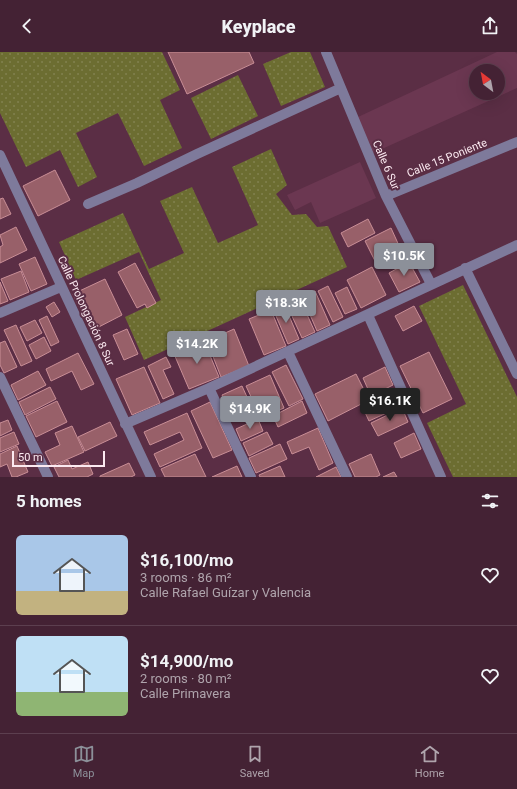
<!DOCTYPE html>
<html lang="en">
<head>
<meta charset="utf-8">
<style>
	body { margin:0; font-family:Roboto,sans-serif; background:#4b2a3c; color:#f1f3f6; height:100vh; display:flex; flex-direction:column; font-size:15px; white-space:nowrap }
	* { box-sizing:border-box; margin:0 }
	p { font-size:13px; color:#afa4ac }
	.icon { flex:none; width:22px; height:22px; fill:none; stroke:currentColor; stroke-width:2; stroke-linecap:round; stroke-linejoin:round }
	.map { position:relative; height:425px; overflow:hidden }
	.side { display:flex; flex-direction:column; background:#442234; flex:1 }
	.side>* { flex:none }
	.needle { width:26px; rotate:328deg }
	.tools { position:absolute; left:469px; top:12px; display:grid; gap:8px }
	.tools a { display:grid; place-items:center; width:36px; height:36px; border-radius:50%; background:#442234; box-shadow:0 4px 16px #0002,0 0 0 1px #5c3f4f; font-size:20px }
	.scale { position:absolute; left:12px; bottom:10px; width:93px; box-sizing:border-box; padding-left:4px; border:2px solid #fceaf1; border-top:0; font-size:11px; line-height:14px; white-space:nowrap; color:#fceaf1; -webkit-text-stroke:3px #5b2e45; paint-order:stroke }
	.price { position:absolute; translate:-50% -34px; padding:0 9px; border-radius:4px; background:#8c9099; color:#fff; font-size:13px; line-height:26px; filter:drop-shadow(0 1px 2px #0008) }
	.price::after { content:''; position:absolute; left:50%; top:24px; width:12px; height:9px; margin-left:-6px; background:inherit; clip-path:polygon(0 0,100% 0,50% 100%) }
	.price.current { background:#222; color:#fff }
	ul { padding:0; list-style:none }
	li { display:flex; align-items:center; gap:12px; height:100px; padding:0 16px }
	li+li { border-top:1px solid #5c3f4f }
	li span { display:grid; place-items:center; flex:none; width:112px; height:80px; border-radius:6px; color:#555 }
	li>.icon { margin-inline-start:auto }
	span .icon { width:48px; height:48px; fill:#fffc; stroke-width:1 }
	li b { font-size:17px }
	h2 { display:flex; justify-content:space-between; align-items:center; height:48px; padding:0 16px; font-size:17px }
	header { display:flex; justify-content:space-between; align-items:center; height:52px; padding:0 16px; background:#442234; font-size:18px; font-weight:800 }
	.menu { display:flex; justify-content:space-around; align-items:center; height:56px; border-top:1px solid #5c3f4f; background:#442234; font-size:11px; color:#afa4ac }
	.menu a { display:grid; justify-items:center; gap:2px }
	.menu .current { color:#8c9099 }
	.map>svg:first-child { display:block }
</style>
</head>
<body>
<header><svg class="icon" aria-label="back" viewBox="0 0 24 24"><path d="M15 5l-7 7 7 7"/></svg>Keyplace<svg class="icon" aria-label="share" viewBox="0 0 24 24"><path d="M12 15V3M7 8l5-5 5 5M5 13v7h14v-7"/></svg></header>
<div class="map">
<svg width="517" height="425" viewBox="0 0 517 425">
	<defs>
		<pattern id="grass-dots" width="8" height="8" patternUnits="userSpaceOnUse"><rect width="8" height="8" fill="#6c6d31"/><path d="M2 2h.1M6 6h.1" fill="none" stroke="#82824f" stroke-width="1.8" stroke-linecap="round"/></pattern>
	</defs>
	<rect width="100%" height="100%" fill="#5b2e45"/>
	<path fill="#6b3751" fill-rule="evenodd" d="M497,0H515L517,2V36L373,101L358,65ZM476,19H498V41H476Z
		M360,110L376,146L320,171L311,150L295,158L287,143Z"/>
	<path fill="url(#grass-dots)" d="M0,0H162L180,38L160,48L182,96L144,114L118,61L76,81L97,125L78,135L60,98L26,115L0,61Z
		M291,0H310L325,35L281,54L263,12Z
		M238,23L258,64L211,87L191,46Z
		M271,97L287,133L276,142L292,163L306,162L317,175L328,174L347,215L144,308L125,265L161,248L139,200L76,228L59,190L123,161L149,217L184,201L160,149L192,135L218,191L258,173L232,115Z
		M463,233L517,345V425H453L427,371L466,352L419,254Z"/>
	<path fill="#986069" stroke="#c98e96" d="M168,0H249L254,11L187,42Z
		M55,118L70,148L38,164L23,134Z
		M3,146L11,162L0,167V147Z
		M368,167L375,181L348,195L341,181Z
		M16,175L27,198L0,211V195L3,193L0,183Z
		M391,176L401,198L376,211L365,189Z
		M35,205L47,232L31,239L19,212Z
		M409,210L420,230L399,240L389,221Z
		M135,211L156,251L147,256L145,252L137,256L118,220Z
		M372,215L386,243L361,256L347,228Z
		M21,219L29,240L10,248L1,227Z
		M105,227L122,263L91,279L73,242Z
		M0,230L8,249L0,252Z
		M328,234L343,265L333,270L318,239Z
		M347,235L357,257L345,262L335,241Z
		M315,239L330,273L317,279L302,244Z
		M299,245L315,280L302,286L286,251Z
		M54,250L60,260L52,265L46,255Z
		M284,252L299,287L288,292L273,257Z
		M414,254L422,269L403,279L395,264Z
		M271,258L286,294L264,303L249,267Z
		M47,264L59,290L51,294L39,268Z
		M35,268L42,281L27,289L20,275Z
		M16,273L32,309L21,314L4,278Z
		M127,277L138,302L124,308L113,283Z
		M234,277L249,314L221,325L207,289Z
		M44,285L51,299L36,307L29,293Z
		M5,289L17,315L4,321L0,313V291Z
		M204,289L219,325L189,337L174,302Z
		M429,300L452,347L423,361L400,314Z
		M78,301L94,332L81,338L72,319L51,329L46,317Z
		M166,305L171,315L163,318L174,342L163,347L148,314Z
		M286,313L303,347L289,354L272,320Z
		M144,315L160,351L132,363L116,327Z
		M385,315L393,333L371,344L363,326Z
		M38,319L46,333L18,348L11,333Z
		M356,322L369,348L328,369L315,342Z
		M270,323L284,356L261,366L246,334Z
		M242,334L252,356L231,366L222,343Z
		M50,335L56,347L25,363L19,350Z
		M395,339L402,354L369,369L362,354Z
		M57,349L67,370L36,385L26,364Z
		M302,349L307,361L278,375L273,364Z
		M210,350L232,398L213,406L191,359Z
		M402,356L408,370L378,384L371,371Z
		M187,361L202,396L160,415L154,402L184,388L180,380L150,393L144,380Z
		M258,367L263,379L241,389L236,377Z
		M8,368L12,378L0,384V371Z
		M110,370L117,384L85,399L78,385Z
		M72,374L84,400L52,414L45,400L60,393L55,381Z
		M318,376L333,411L319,418L309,395L292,402L287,390Z
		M14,380L19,392L0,400V386Z
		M267,380L273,392L249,404L243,391Z
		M414,381L421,397L401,406L394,391Z
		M280,392L287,407L256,421L249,406Z
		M17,394L28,420L16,425H12L7,412L0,415V402Z
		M195,402L206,425H165L161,417Z
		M371,402L380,423L376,425H355L349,412Z
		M68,408L72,417L88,410L93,422L87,425H59L54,415Z
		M129,411L135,423L131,425H100V424Z
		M237,414L242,425H212Z
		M280,414L285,425H260L259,423Z
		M336,415L341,425H316Z
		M394,420L397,425H383Z"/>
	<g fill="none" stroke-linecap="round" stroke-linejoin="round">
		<path stroke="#7e7a9b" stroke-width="10" d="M326,0L386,144L431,232
			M0,103L151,425
			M386,144L517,90
			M88,152L137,131L197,102L341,36
			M465,216L517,322
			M0,261L61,235
			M368,263L441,425
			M288,300L347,425
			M0,325L48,425
			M209,336L251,425
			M125,372L209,336L517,193"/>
	</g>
	<g text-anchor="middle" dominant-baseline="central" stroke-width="4" stroke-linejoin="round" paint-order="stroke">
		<g font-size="11" fill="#fceaf1" stroke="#5b2e45">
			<text transform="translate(447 106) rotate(-22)">Calle 15 Poniente</text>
			<text transform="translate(386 113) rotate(67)">Calle 6 Sur</text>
			<text transform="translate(86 259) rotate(65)">Calle Prolongación 8 Sur</text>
		</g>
	</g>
</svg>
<div class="tools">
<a><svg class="needle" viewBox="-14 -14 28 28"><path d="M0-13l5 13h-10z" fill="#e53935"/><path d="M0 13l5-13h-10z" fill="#afa4ac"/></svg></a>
</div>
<div class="scale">50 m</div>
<b class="price" style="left:404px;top:225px">$10.5K</b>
<b class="price" style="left:286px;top:272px">$18.3K</b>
<b class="price" style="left:197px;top:313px">$14.2K</b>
<b class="price current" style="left:390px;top:370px">$16.1K</b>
<b class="price" style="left:250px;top:378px">$14.9K</b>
</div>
<section class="side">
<h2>5 homes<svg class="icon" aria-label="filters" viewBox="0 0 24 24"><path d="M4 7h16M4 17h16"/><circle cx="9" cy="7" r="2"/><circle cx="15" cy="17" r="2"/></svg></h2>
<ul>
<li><span style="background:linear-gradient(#a9c7e8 70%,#c2b280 0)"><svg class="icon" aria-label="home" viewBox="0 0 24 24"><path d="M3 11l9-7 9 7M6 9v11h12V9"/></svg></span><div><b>$16,100/mo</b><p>3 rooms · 86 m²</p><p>Calle Rafael Guízar y Valencia</p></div><svg class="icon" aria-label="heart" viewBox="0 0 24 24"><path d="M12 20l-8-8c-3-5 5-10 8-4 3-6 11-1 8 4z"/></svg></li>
<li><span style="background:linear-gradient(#bfe0f5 70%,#8fb573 0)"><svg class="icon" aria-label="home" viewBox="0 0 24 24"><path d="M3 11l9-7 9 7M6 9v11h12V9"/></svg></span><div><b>$14,900/mo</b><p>2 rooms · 80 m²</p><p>Calle Primavera</p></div><svg class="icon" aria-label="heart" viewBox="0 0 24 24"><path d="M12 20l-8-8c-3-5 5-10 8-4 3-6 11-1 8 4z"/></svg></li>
</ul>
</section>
<nav class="menu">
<a class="current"><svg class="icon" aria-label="map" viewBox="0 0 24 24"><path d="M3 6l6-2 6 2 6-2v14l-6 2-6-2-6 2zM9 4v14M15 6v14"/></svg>Map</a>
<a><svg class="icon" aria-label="saved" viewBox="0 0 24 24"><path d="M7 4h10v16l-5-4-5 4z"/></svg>Saved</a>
<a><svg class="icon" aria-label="home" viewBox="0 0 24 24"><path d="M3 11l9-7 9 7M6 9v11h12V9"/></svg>Home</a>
</nav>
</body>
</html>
